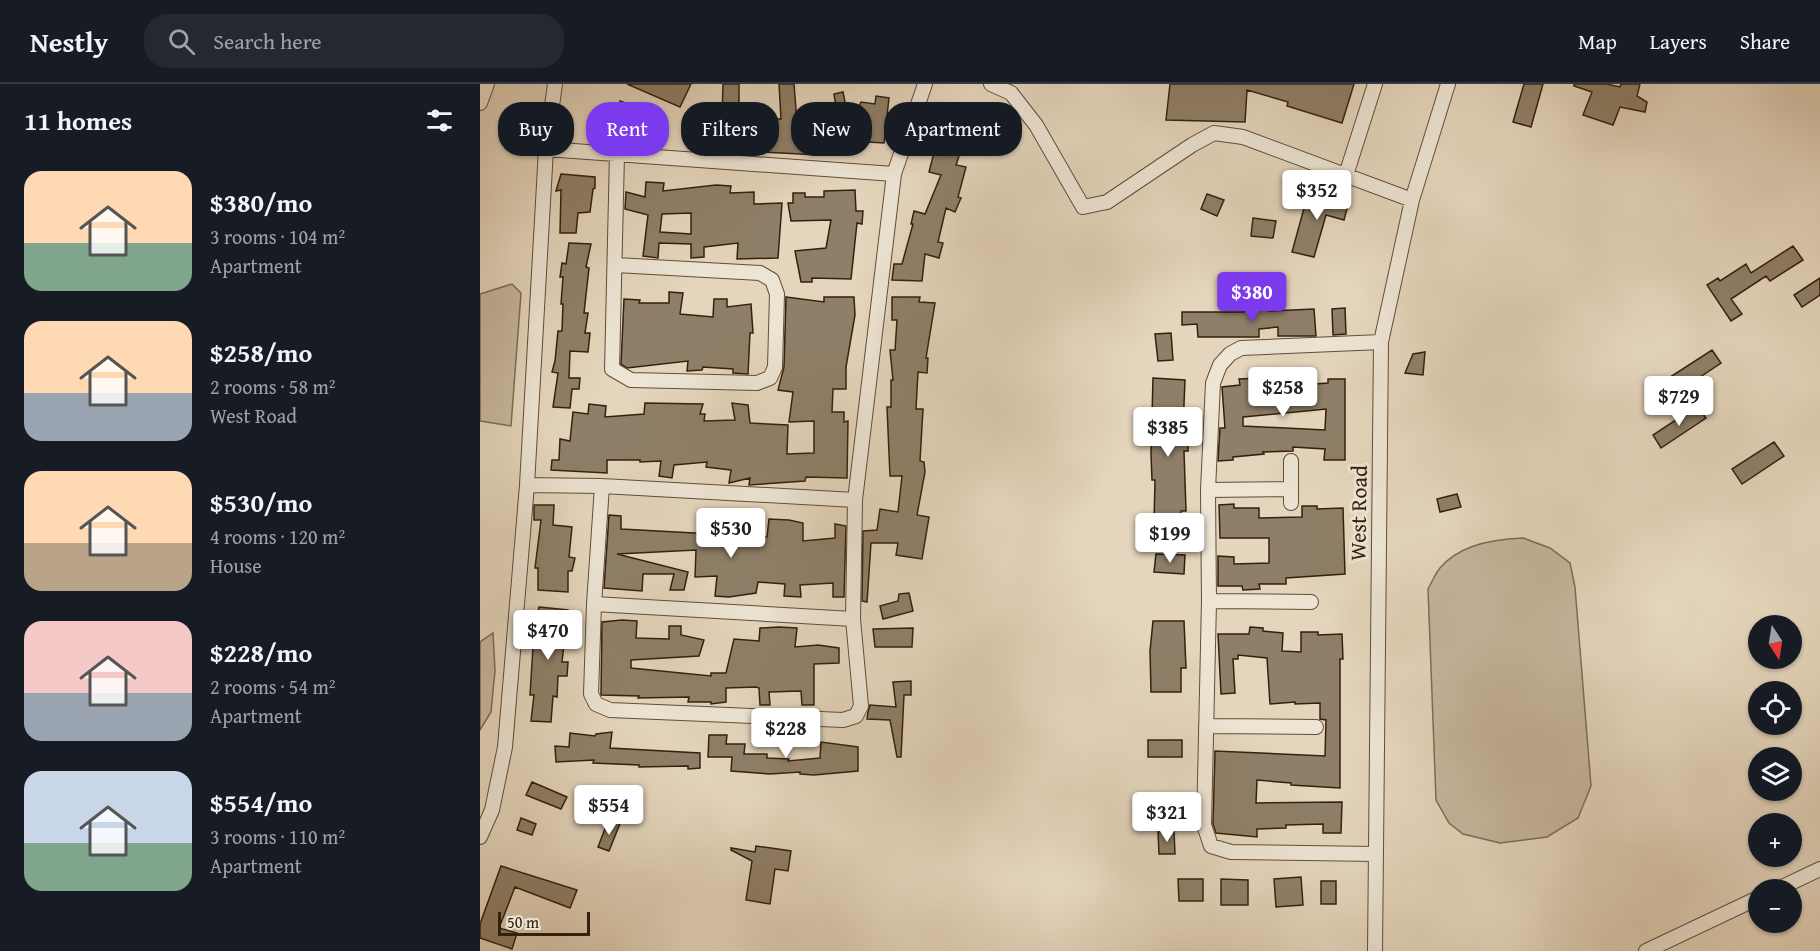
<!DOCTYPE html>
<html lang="en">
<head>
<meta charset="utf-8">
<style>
	body { margin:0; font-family:"Gentium Book Plus",serif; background:#242831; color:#f1f3f6; height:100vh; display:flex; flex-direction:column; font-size:22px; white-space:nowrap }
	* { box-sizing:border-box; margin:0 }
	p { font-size:20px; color:#9ea1a6 }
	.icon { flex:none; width:33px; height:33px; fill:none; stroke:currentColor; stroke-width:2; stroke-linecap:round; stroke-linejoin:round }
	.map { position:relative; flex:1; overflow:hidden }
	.details { display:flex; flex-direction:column; background:#171b24; width:480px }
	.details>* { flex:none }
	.guide { position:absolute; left:18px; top:18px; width:570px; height:54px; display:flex; gap:12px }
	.needle { width:39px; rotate:168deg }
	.controls { position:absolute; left:1268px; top:531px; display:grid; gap:12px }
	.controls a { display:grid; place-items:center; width:54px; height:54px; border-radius:50%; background:#171b24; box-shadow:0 2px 4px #0004; font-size:30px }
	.scale { position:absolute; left:18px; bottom:15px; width:92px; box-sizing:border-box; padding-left:6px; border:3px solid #33210d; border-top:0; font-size:16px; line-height:21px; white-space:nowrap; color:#33210d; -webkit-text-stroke:4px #ede4d3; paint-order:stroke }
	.price { position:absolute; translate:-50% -51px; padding:0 14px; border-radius:6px; background:#fff; color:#222; font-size:20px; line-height:39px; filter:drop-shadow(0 2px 3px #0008) }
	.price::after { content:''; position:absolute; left:50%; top:36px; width:18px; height:14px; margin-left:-9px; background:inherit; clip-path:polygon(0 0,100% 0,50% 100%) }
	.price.selected { background:#7c3aed; color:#fff }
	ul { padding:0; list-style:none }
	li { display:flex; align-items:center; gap:18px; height:150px; padding:0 24px }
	li span { display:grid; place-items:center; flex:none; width:168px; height:120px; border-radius:18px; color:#555 }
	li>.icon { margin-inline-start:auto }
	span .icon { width:72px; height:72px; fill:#fffc; stroke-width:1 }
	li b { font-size:26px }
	h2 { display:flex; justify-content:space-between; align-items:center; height:72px; padding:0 24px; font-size:26px }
	.chip { padding:0 21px; border-radius:24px; background:#171b24; box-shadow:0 2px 4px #0004; font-size:21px; line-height:54px }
	.chip.selected { background:#7c3aed; color:#fff }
	header { display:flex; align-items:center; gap:36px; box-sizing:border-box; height:84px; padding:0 30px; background:#171b24; border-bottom:2px solid #363941 }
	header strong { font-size:28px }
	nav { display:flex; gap:33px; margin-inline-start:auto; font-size:21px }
	.search { width:420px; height:54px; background:#242831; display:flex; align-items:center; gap:15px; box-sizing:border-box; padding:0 21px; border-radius:24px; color:#9ea1a6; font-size:22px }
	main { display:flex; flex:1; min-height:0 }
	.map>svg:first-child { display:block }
</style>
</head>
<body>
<header>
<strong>Nestly</strong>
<div class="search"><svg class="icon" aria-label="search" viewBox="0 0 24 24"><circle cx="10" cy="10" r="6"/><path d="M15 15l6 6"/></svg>Search here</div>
<nav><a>Map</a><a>Layers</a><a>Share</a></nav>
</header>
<main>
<section class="details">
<h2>11 homes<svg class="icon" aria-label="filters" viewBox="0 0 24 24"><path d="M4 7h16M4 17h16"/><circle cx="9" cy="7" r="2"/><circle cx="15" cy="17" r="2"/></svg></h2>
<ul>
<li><span style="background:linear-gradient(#ffd9b3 60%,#7fa58c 0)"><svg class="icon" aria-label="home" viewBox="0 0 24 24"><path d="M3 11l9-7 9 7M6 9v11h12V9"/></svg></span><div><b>$380/mo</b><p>3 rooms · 104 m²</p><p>Apartment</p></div></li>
<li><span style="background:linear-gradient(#ffd9b3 60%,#9aa5b1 0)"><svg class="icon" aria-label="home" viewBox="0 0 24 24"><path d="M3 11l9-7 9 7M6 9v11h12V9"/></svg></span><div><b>$258/mo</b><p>2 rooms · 58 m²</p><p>West Road</p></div></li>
<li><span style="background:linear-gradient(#ffd9b3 60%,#b9a48a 0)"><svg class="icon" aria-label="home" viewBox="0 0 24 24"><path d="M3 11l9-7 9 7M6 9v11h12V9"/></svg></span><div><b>$530/mo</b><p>4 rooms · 120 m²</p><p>House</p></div></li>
<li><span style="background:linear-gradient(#f6c9c9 60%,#9aa5b1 0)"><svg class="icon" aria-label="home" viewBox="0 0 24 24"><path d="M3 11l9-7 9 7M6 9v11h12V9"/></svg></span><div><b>$228/mo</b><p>2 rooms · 54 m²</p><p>Apartment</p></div></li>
<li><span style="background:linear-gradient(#c9d6e8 60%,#7fa58c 0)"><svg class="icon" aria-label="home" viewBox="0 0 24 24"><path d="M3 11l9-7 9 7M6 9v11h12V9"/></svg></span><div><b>$554/mo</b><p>3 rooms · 110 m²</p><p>Apartment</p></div></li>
</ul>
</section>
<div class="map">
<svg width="1340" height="867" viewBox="0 0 1340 867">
	<rect width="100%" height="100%" fill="#e4d5bc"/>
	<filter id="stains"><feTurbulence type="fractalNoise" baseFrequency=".00333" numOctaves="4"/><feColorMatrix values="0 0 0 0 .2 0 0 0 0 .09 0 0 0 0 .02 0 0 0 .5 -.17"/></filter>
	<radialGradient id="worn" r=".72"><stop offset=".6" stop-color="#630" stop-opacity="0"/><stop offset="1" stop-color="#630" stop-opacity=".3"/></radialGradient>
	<path fill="#c6b69e" stroke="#7c6c56" stroke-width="1.5" d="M32,200L41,209L31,342L0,337V210Z
		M1043,454L1070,464L1090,479L1095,503L1111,702L1098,734L1067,753L1020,759L983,750L969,739L956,716L948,505C952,498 955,490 960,484C979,461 1015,455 1043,454Z
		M13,549L15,587L11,628L0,646V558Z"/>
	<path fill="#8f7f68" stroke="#33210d" stroke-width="1.5" fill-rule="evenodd" d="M147,0H211L200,23Z
		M243,0H259V21L253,23V39L294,43L295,35H301L299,0H314L317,38L342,41L339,71L241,66Z
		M690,0H874L862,39L807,22L808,18L767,6L765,38L686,36Z
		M1044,0H1063L1051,43L1033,38Z
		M1094,0H1126L1140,3L1141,0H1160L1157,12L1167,18L1165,28L1140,23L1133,41L1103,31L1112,8L1094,2Z
		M363,8L370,43L381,18L395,20L396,12L409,14L404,59L370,57L371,67L359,69L357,43H359L354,10Z
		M140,17L171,28L165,46L138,37Z
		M450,25L483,36L476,58L483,60L476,81L486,83L478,113L481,114L475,128L466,124L458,158L463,159L459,174L445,170L442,197L412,196L414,180H422L433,140H431L434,127L445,130L461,91L449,88L455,65L441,61Z
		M81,90L115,93V104L113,105L110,128L98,129L96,149H80L81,106L76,107Z
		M166,98L184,99L183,107L236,101L251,102L250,109L274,108V120L302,119L298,174L257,175L258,159L224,163V173L211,174V160L179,159L178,174L163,172L168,131L145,125L146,108L165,113ZM211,129V150L180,148L182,130Z
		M375,106L376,127H383L382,140L377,139L371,195L332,194V198H321L315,167L346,164L351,136L311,137L308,119H313V109H325V113H344V107Z
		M829,106L869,117L864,136L846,131L834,173L812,168Z
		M727,110L744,116L737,132L721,125Z
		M773,134L796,137L793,154L771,152Z
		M89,159L111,160L106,183L109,184L104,229H108L105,249H110L108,268L90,267L89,294H100L99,305H92L90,324L73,323L78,289L72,288L75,277L78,247H82L83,220H81L83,193H80L82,179L86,180Z
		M1313,162L1323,176L1290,197L1286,192L1251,215L1262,230L1251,237L1227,201L1238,194L1240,197L1266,180L1271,189Z
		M1340,194V211L1322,223L1314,211Z
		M189,208L203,209L200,230L233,233L234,215H247V223L271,220L273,249H270L268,290L253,289V285L223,283L222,286L207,287L208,277L147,284L141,280L144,215L160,216L159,219H189Z
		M306,213L344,218V213H374L375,231L366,283V305H353L352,328H364V338L368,337L367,394L326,393L325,397L269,401L270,394L249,399L251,386L226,383L227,378L194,381L192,394L179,392L181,377L160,378V376H127V389L71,386L72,376H79L80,355L90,357L93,328L108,330L109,320L126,322L125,333L164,330L165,319L223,320L220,330H225L224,337L255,336L252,319L268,321L270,339L308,341L307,370L334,369V337L309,338L313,308L298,306L304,283Z
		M412,213H440L439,218L455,219L446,274H448L447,289L438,288L436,325H443L440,377L444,378L445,388L437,431L449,433L442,475L416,471L418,459H391L387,518L382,517L383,447L397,446L400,425L418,428L422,392H410L407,323H411V296H413L410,266H415L417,236H412Z
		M788,223L789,227L834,225L836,252H798V243L779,245V253H718L717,240L702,241V228H764V225Z
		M865,224L866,250L853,251L852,225Z
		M691,249L693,276L678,277L675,250Z
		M1232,266L1241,279L1193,311L1184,297Z
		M945,268L943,291L925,289L933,270Z
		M673,294L705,296L703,345H708V367H704L706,427H701V456L677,457V455H670V439H674L675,396H672L671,370Z
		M784,294V297L809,296V302L848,299V295H865V376H844L845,365L813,363V367L783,368L784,370L753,373V376L738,377L740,344H745L742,303L760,301L759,295ZM846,325L845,346L763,342V333Z
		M1217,322L1226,334L1181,364L1173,351Z
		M1294,358L1304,372L1262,400L1252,385Z
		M977,410L981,423L960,428L957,415Z
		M754,420V424H779V434L822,433V422H837V425L863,424L865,490L806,494V500H779L780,505L763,506L762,502H738V472L754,473V480L789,479V454H740L739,421Z
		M54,421H74L73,441L92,443L89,473L95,474L92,487H88V508L58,506V484H55L61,436H54Z
		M129,431L141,432V445L287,453L289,435L309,436L323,439V457L355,454V440L366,442L364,513H353V499L320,501L321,513L304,512L305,500L278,498L276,509L249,513L235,512L237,492L215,493L216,466L137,470L208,488L204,506H190L194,490H163L162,507L124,504Z
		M676,470L705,471L704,490L674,488Z
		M429,509L433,527L403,535L400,522L418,517L419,510Z
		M59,523L88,526L82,578H88L87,592H78L77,613L73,612L71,638L51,637L54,611H50L54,548Z
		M142,536L157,537L156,554L189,555V542H201V551L224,556L219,572L151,576V584L231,592V589H246L254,555L279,557L280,544L299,543L317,544L315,563L338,561L359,564V579L334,580V621H322L321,607L289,608L290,621H280L279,604L276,603L246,604V618L231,620V618H208L209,613L158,614L159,612L121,611L122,538Z
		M673,537H704L706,584H701V608H671L670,567Z
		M770,543L783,544V547L803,549L802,567L821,568V548H838V551L862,550L863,575H860V704L811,701V699L777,696L776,719L862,718L861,749H843V740L806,741V744L777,745V753L736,749L733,740L735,667L845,672L846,636L840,635V619L815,620V618L790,620L787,574L758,571V575H753L755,609L741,610L738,550H769Z
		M433,544L432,563H395L393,545Z
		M431,597V611H424L421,673H417L410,636L387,635L388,628L390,621L416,623L413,598Z
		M132,648L130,664L220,669V684L208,685V682L159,683V681L113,679L114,676L76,678L75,662L89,663L90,649L115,652L116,650Z
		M229,651H247L246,660H265L264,670H287V674L309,675L308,677L340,674L341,658L378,663V687L334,691L320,690V688L290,690L251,687L252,673H228Z
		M668,656H702V673H668Z
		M52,698L87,713L81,725L46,711Z
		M672,717H697V729H672Z
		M41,734L56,740L52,751L37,746Z
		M141,737L129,767L118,763L126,742Z
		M694,747L695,770H679L678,748Z
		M276,762L311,767L308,787L295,785L290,820L266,816L272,777L251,766V764L275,768Z
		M21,782L97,806L90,824L35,803L19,844L37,849L32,865L0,854V840Z
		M821,793L823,821L796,823L794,795Z
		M698,795H723V817H699Z
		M741,795L768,796V821H741Z
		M841,797H856V820H841Z"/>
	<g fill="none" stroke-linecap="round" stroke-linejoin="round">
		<defs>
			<path id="minor" d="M511,0L531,9L556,41L603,123L627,118L712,61L734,49L763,53L932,116
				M0,19L7,0
				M66,65L414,90
				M866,91L895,0
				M136,181L280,189L292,196L297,210L295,283L290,294L277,299L151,296L132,285L137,70
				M811,377V419
				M47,401L122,402L375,416
				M122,402L114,520L111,610L116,620L130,626L363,636L376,632L381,622L373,535L375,416L414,90L445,0
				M728,406L811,405
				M729,517L831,518
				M114,520L373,535
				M726,642L836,643
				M0,753L12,726L25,663L47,401L66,65L75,0
				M896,770L751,768L731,762L724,741L729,517L728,406L733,299L740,281L750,270L761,264L901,258
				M1296,806L1340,785
				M895,867L901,258L932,116L968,0
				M1166,867L1278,814"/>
		</defs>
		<use href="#minor" stroke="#5f4e39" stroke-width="16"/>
		<use href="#minor" stroke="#ede4d3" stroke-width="14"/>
	</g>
	<g text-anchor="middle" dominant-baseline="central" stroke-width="6" stroke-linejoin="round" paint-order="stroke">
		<g font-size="22" fill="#33210d" stroke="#ede4d3">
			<text transform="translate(878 429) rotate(-89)">West Road</text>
		</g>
	</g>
	<rect width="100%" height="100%" filter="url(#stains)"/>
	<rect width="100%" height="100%" fill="url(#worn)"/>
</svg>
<div class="controls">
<a><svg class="needle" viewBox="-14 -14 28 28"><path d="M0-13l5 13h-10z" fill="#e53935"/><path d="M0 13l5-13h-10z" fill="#9ea1a6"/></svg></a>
<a><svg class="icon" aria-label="locate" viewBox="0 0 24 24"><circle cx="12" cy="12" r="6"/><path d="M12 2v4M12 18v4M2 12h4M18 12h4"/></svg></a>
<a><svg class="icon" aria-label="layers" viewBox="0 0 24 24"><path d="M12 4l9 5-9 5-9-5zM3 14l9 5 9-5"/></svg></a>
<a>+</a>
<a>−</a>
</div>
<div class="scale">50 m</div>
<b class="price" style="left:837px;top:137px">$352</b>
<b class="price selected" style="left:772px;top:239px">$380</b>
<b class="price" style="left:803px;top:334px">$258</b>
<b class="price" style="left:1199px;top:343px">$729</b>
<b class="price" style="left:688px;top:374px">$385</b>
<b class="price" style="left:251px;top:475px">$530</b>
<b class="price" style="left:690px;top:480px">$199</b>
<b class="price" style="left:68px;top:577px">$470</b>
<b class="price" style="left:306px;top:675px">$228</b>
<b class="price" style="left:129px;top:752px">$554</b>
<b class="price" style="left:687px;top:759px">$321</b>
<div class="guide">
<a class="chip">Buy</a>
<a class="chip selected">Rent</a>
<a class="chip">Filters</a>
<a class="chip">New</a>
<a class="chip">Apartment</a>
</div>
</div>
</main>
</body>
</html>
